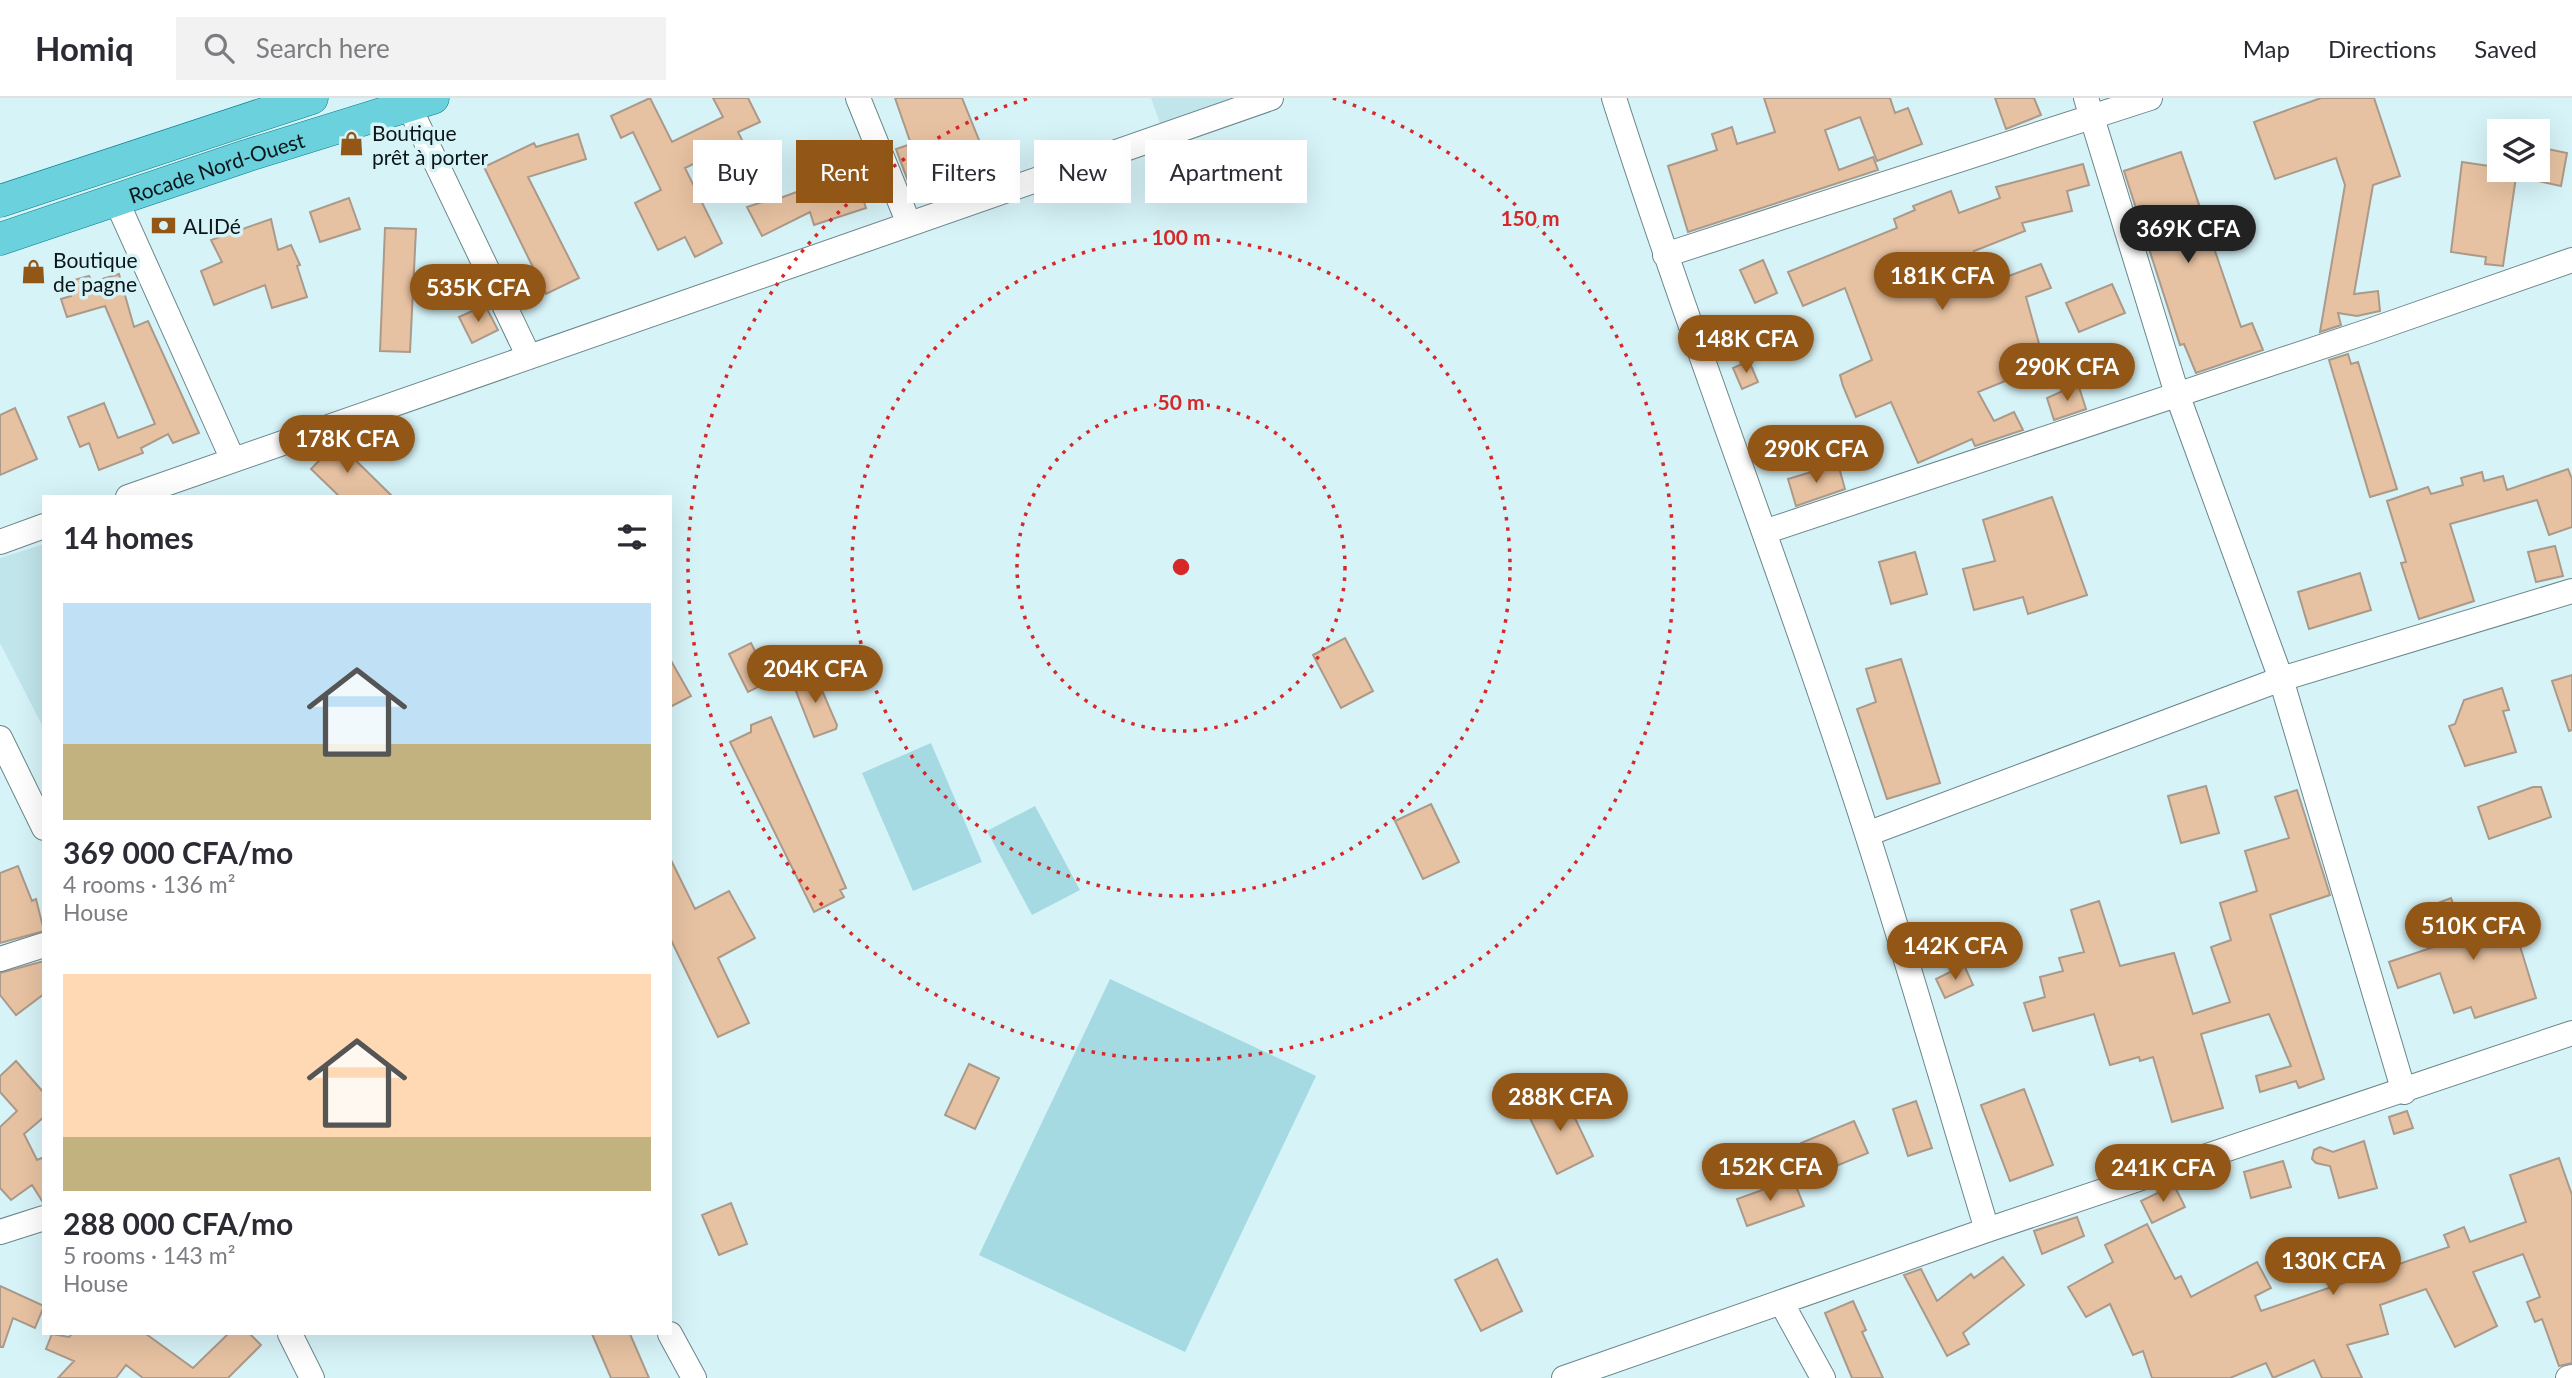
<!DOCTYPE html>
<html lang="en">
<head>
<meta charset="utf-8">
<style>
	body { margin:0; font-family:Lato,sans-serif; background:#f2f2f3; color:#2b2b33; height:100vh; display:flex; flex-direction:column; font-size:26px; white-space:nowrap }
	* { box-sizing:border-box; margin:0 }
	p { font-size:23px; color:#7c7c81 }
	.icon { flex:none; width:38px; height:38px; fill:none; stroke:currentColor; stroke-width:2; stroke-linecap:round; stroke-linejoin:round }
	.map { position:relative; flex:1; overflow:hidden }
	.side { position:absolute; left:42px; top:397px; width:630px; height:840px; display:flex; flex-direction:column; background:#fff; border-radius:0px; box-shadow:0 7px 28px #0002 }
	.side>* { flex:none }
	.hud { position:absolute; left:693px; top:42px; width:665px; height:63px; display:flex; gap:14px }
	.fabs { position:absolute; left:2487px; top:21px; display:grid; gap:14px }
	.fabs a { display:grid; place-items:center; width:63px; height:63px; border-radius:0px; background:#fff; box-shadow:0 7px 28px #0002; font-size:35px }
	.price { position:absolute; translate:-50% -60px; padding:0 16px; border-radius:24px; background:#925716; color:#fff; font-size:23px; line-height:46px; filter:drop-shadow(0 2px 4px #0008) }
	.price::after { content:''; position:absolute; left:50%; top:42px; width:21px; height:16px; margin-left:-10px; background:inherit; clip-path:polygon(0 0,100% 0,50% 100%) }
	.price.active { background:#222; color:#fff }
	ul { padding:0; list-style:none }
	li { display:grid; align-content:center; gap:14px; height:371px; padding:0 21px }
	li span { display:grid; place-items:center; height:217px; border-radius:0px; color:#555 }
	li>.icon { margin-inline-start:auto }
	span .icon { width:126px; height:126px; fill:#fffc; stroke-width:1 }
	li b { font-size:30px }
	h2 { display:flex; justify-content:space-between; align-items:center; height:84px; padding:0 21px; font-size:30px }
	.tag { padding:0 24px; border-radius:0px; background:#fff; box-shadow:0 7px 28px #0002; font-size:24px; line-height:63px }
	.tag.active { background:#925716; color:#fff }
	header { display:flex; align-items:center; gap:42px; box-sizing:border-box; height:98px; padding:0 35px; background:#fff; border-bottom:2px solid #e1e1e2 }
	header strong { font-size:33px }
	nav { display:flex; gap:38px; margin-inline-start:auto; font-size:24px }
	.search { width:490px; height:63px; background:#f2f2f3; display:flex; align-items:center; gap:18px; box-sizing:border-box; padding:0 24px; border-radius:0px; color:#7c7c81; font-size:26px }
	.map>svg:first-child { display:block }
</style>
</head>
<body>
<header>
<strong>Homiq</strong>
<div class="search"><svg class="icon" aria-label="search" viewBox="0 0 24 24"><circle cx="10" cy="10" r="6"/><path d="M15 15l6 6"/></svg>Search here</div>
<nav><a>Map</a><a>Directions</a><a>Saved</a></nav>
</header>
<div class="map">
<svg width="2572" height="1280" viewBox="0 0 2572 1280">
	<rect width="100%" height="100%" fill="#d6f3f8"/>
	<path fill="#c0e5eb" d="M1151,0H1245L1162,31Z
		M44,446V631L0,545V460Z"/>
	<path fill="#a5dae3" d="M931,645L982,764L913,793L862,675Z
		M1035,708L1080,792L1032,817L987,733Z
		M1110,881L1316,978L1185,1254L979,1157Z"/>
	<path fill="#e7c2a2" stroke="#ab9989" stroke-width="2" d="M650,0L672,44L723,19L713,0H748L760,24L738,34L762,82L740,94L720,53L685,70L722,145L695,159L685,139L658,152L635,105L661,92L633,34L621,40L611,18Z
		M895,0H962L985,57L962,66L965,73L911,91L896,51L911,46Z
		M1764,0H1890L1895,15L1908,10L1922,46L1877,63L1860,19L1825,32L1839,72L1873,59L1878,72L1688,134L1668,68L1717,52L1712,36L1732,29L1737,46L1775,34Z
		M1995,0H2034L2041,17L2006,31Z
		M2321,0H2374L2400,78L2373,87L2354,196L2378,193L2380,213L2357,218L2338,215L2341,227L2320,234L2345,87L2336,60L2275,81L2254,24Z
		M578,36L586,61L528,79L579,180L546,196L484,69L534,45L536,49Z
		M2538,49L2567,55L2561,88L2538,83Z
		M2181,54L2241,229L2252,225L2263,252L2196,275L2184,246L2180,247L2124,73Z
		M2462,64L2517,72L2503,168L2485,166L2486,159L2451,154Z
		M2083,66L2089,87L2067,93L2072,113L2022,125L2025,133L1974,153L1987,186L2041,166L2051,190L2026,199L2045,267L1978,294L1994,323L2014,314L2023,332L1975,348L1972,341L1918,365L1891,304L1856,319L1843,288L1840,277L1872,262L1845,190L1803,208L1788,174L1897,130L1894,121L1915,112L1913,108L1951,93L1959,115L2000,100L1996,89Z
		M854,73L866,110L814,127L810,114L762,138L747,109L771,101L772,103Z
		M349,100L360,131L320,144L310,114Z
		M271,121L278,152L291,147L300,167L297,168L307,199L272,210L265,187L214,207L201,173L222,164L211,142Z
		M385,130L416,131L410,254L380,253Z
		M1763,162L1777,195L1755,205L1740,172Z
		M119,176L134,229L148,223L199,335L173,345L168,336L141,350L143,355L99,372L89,345L80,349L68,319L104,305L118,340L155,326L105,208L67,219L61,201L71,198L67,184L89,178L92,184Z
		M2112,186L2125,215L2079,234L2066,205Z
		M485,207L498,232L472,245L459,219Z
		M1727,237L1733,257L1718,261L1712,242Z
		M2348,256L2351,266L2358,264L2397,391L2370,399L2329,262Z
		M1749,263L1758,284L1742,291L1733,270Z
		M2078,286L2086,311L2054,322L2047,300Z
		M15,310L37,361L0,377V317Z
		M337,344L393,399H340L311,371Z
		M1838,366L1845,391L1796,408L1788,381Z
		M2568,371L2572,381V429L2549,437L2537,402L2450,426L2474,503L2419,521L2401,465L2406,464L2387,403L2428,389L2431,396L2463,387L2461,380L2482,374L2484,383L2503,378L2507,392Z
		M2052,399L2087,497L2028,516L2023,499L1974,512L1963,471L1995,463L1983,422Z
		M2555,448L2563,478L2536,484L2528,454Z
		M1915,454L1927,496L1891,506L1879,464Z
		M2360,475L2371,512L2309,531L2298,494Z
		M1345,540L1373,593L1341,610L1313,557Z
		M751,545L770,583L748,594L729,556Z
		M670,561L691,598L670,609Z
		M1901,561L1940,685L1887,701L1857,611L1876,604L1866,571Z
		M814,574L837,627L836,631L814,639L792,583Z
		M2572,577V632L2569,633L2552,583Z
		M2502,590L2509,612L2503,613L2516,654L2465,668L2449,628L2455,626L2464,602Z
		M771,619L846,790L840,792L844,799L814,814L730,644L751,634V627Z
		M2206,688L2219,735L2181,745L2168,698Z
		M2533,689H2541L2551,719L2489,741L2478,709Z
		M2297,692L2330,797L2270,817L2324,981L2299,990L2296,983L2260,994L2256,978L2291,968L2269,916L2201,936L2223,1010L2172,1024L2153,959L2140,963L2139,959L2110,967L2094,916L2033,933L2024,905L2045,899L2040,879L2063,873L2059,860L2084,854L2071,812L2099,803L2120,868L2174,855L2193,916L2230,904L2211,849L2231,842L2220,805L2257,793L2245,753L2289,740L2275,699Z
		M1431,706L1459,764L1423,781L1395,723Z
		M670,760L695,811L729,793L755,840L718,860L749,925L718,939L670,840Z
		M18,768L32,803L36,801L44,833L0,845V775Z
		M2451,800L2459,822L2507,806L2536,900L2475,920L2471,909L2454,915L2440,875L2398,890L2389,864L2449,844L2435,806Z
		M44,863V896L16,917L0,897V875Z
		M1964,867L1973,887L1945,900L1936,881Z
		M16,963L44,995V1019L24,1036L37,1062L44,1059V1106L32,1087L11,1102L0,1090V1029L17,1013L0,994V978Z
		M969,966L999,980L975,1031L945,1017Z
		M2024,991L2053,1067L2010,1083L1981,1007Z
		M1563,995L1593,1058L1557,1076L1526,1012Z
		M1916,1003L1932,1050L1908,1058L1893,1011Z
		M2407,1013L2413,1030L2394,1036L2389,1019Z
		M1854,1023L1868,1055L1814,1077L1801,1045Z
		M2364,1043L2377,1090L2339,1100L2330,1068L2316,1065L2312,1061L2314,1052L2320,1049L2333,1054Z
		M2559,1060L2572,1097V1265L2559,1268L2542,1221L2535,1224L2527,1204L2540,1199L2523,1156L2473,1174L2497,1228L2455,1249L2426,1191L2380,1207L2388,1236L2347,1247L2362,1280H2322L2314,1262L2273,1280L2266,1265L2230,1280H2152L2143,1253L2133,1257L2110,1206L2086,1219L2068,1189L2113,1164L2105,1147L2147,1126L2175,1181L2181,1178L2191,1199L2257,1164L2271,1190L2255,1198L2261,1213L2449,1149L2444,1137L2464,1129L2470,1144L2526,1124L2510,1077Z
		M2283,1063L2291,1089L2251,1100L2244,1074Z
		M1793,1081L1804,1108L1747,1128L1737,1101Z
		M2174,1087L2185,1109L2152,1125L2141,1103Z
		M731,1105L747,1146L719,1157L702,1117Z
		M2077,1119L2084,1138L2042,1156L2034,1133Z
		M2003,1159L2024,1187L1963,1235L1969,1246L1947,1258L1904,1177L1921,1171L1937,1203L1971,1176L1974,1180Z
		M1497,1161L1522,1213L1481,1233L1455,1182Z
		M0,1188L44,1208L35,1230L13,1220L3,1249H0Z
		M1853,1203L1866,1232L1862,1234L1883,1280H1852L1825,1215Z
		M52,1236L69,1239L72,1236H146L193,1270L228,1236H250L261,1247L228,1280H143L126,1267L116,1280H58L74,1263L46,1251Z
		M592,1236H630L649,1280H611Z"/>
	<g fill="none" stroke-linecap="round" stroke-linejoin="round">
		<defs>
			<path id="minor" d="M405,0L529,259
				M858,0L909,126
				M1614,0C1693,247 1788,489 1867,736C1909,867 1947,1000 1987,1132
				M2086,0L2177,296L2281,581L2404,994
				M116,102L233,362
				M1665,157L2150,0
				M128,399L1271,0
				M1764,434L2369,233L2572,162
				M0,444L44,428
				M0,640L44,730
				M1867,736L2281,581L2572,493
				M0,861L44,847
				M0,1134L44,1120
				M1781,1204L1823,1280
				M290,1236L312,1280
				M670,1236L694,1280
				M1564,1280L1987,1132L2572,935
				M2568,1280L2572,1279"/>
			<g id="major">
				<path d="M0,103L312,0"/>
				<path id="s1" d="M0,141L246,58L433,0"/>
			</g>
		</defs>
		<use href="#minor" stroke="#6b868a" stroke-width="26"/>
		<use href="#major" stroke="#087b89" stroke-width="33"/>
		<use href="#minor" stroke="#fff" stroke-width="24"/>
		<use href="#major" stroke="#6ad1dd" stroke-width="32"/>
	</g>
	<g fill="none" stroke="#d62828" stroke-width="3.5" stroke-dasharray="3.5 7">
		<circle cx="1181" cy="469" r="164"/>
		<circle cx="1181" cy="469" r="329"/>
		<path d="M1333 0A493 493 0 1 1 1029 0"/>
	</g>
	<defs>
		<symbol id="shop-bare" viewBox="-9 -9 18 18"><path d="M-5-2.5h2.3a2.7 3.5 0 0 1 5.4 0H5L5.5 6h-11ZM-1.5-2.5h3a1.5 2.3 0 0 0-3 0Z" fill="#925716" stroke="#d6f3f8" stroke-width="2.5" paint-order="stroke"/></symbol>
		<symbol id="bank-bare" viewBox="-9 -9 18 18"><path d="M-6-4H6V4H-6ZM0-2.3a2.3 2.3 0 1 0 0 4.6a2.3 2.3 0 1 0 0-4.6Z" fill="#925716" stroke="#d6f3f8" stroke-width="2.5" paint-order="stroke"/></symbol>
	</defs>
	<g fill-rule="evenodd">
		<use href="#shop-bare" x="334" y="28" width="35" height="35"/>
		<use href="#bank-bare" x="146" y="110" width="35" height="35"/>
		<use href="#shop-bare" x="16" y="156" width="35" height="35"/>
	</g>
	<g text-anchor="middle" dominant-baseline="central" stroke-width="7" stroke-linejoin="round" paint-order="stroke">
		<g font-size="21" fill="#0c1618" stroke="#d6f3f8" text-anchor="start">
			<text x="372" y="34">Boutique<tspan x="372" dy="24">prêt à porter</tspan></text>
			<text x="183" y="127">ALIDé</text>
			<text x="53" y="161">Boutique<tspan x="53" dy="24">de pagne</tspan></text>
		</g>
		<g font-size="21" fill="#0c1618" stroke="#d6f3f8">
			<text stroke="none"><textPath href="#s1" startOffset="228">Rocade Nord-Ouest</textPath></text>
		</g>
	</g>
	<circle cx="1181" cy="469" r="10" fill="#d62828" stroke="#d6f3f8" stroke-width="3.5"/>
	<g font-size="21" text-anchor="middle" font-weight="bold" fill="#d62828" stroke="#d6f3f8" stroke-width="7" stroke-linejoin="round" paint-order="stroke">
		<text x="1530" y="128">150 m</text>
		<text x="1181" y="147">100 m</text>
		<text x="1181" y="312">50 m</text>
	</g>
</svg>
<div class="fabs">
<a><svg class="icon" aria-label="layers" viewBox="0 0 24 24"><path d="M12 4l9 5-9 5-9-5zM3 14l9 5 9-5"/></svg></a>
</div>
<b class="price active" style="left:2188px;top:167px">369K CFA</b>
<b class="price" style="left:1942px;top:214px">181K CFA</b>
<b class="price" style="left:478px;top:226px">535K CFA</b>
<b class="price" style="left:1746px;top:277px">148K CFA</b>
<b class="price" style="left:2067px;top:305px">290K CFA</b>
<b class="price" style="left:347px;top:377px">178K CFA</b>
<b class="price" style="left:1816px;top:387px">290K CFA</b>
<b class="price" style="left:815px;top:607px">204K CFA</b>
<b class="price" style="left:2473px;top:864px">510K CFA</b>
<b class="price" style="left:1955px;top:884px">142K CFA</b>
<b class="price" style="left:1560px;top:1035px">288K CFA</b>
<b class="price" style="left:1770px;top:1105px">152K CFA</b>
<b class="price" style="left:2163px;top:1106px">241K CFA</b>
<b class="price" style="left:2333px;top:1199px">130K CFA</b>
<div class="hud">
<a class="tag">Buy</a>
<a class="tag active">Rent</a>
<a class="tag">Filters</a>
<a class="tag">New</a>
<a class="tag">Apartment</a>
</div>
<section class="side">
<h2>14 homes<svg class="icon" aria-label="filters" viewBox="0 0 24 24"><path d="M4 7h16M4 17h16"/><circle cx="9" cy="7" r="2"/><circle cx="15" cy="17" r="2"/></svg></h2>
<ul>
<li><span style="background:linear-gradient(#bfe0f5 65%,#c2b280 0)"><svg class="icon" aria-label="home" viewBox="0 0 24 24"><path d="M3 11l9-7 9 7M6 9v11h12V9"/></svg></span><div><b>369 000 CFA/mo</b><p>4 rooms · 136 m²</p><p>House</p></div></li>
<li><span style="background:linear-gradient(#ffd9b3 75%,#c2b280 0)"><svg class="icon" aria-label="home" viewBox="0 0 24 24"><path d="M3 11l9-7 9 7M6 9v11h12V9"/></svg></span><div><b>288 000 CFA/mo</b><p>5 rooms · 143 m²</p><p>House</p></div></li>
</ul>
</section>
</div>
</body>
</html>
